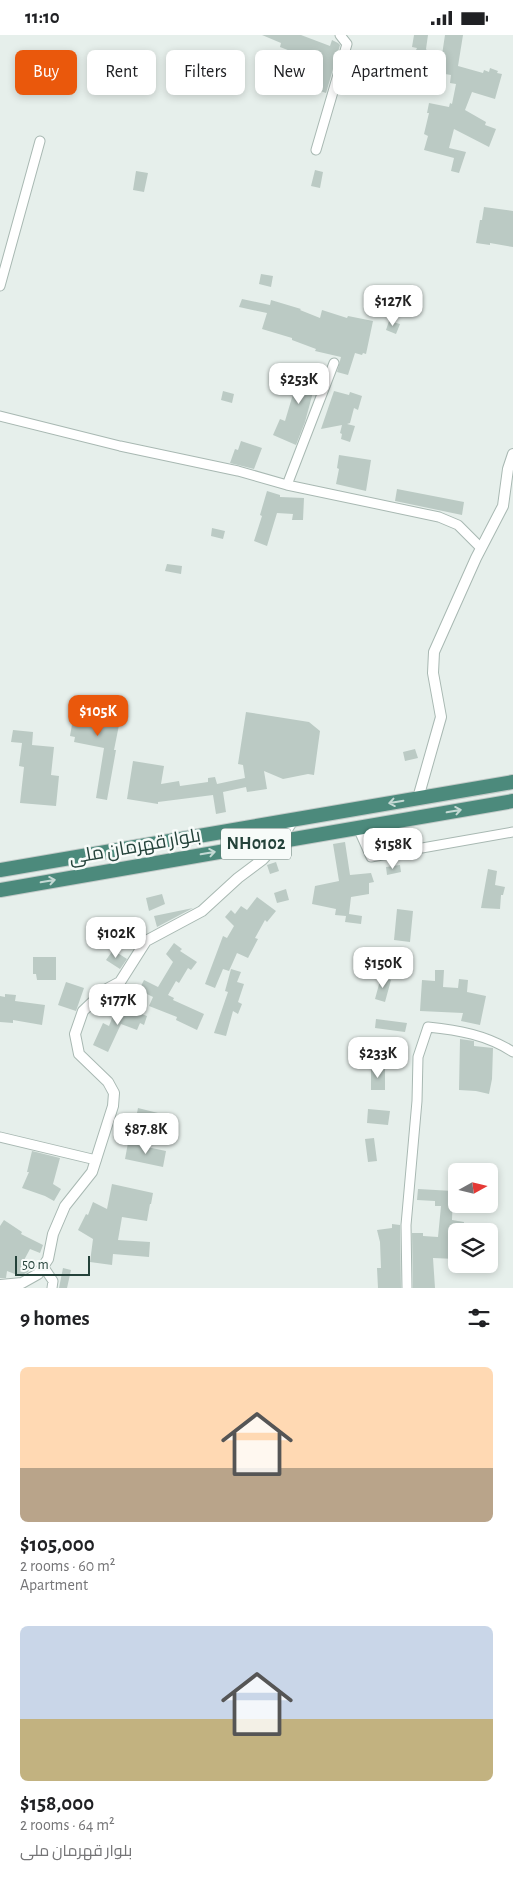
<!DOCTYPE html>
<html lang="en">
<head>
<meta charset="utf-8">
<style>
	body { margin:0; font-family:"Alegreya Sans",Cairo,sans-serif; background:#f2f2f2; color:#202124; height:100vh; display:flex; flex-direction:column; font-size:19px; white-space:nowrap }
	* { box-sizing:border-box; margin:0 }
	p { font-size:16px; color:#757577 }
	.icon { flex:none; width:28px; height:28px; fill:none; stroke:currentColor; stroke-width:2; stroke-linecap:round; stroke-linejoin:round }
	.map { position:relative; height:1253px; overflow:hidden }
	.side { display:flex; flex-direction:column; background:#fff; flex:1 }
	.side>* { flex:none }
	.guide { position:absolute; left:15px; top:15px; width:484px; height:45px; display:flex; gap:10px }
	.needle { width:32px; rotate:82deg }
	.tools { position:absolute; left:448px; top:1128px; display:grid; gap:10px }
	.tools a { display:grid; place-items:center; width:50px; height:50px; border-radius:8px; background:#fff; box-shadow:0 2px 8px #0003; font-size:25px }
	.scale { position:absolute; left:15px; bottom:12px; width:75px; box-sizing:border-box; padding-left:5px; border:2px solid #24423a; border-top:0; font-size:14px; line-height:18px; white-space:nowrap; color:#24423a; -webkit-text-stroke:4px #f7fbf9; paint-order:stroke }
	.price { position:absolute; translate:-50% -42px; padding:0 11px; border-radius:10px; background:#fff; color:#222; font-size:16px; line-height:32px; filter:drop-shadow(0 1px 2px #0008) }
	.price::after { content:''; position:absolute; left:50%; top:30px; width:15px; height:11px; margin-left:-8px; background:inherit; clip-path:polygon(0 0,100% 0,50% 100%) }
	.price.selected { background:#ea580c; color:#fff }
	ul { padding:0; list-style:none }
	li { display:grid; align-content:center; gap:10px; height:265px; padding:0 20px }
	li span { display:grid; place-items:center; height:155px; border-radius:8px; color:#555 }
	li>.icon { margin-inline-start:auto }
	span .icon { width:90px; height:90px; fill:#fffc; stroke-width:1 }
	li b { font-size:21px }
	h2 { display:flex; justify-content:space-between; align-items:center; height:60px; padding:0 20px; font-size:21px }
	.chip { padding:0 18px; border-radius:8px; background:#fff; box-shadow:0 2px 8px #0003; font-size:18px; line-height:45px }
	.chip.selected { background:#ea580c; color:#fff }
	.status { display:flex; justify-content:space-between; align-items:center; height:35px; padding:0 25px; background:#fff; direction:ltr }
	.status svg { height:14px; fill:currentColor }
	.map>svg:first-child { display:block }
</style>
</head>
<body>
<div class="status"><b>11:10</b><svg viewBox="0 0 49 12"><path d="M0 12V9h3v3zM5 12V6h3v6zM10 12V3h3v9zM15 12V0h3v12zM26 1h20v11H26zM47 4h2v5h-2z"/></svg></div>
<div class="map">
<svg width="513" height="1253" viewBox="0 0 513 1253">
	<rect width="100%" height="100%" fill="#e6efeb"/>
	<path fill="#bbcac4" d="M262,0H301L330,11L332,5L338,8L340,10L326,58L309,52L311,46L296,40L303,21L280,12L281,8Z
		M414,0H428L426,14L436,31L424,39L421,34L417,35L412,31L411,25L417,13L412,12Z
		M445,0H463L458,31L483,38L484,35L489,37L490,33L498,36L497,38L502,39L495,64L472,57L465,75L486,87L485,90L496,94L489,112L454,94L449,113L466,117L459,138L451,136L454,123L424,115L428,101L424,99L429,78H427L429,68L449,72L450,68L452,69L456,49L450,48L451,40L445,39L446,34L440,33Z
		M315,135L323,137L320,153L311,151Z
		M136,136L148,138L144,157L133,155Z
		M484,172L513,176V212L490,208V210L476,208L480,185H482Z
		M261,239L273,241L271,252L259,249Z
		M242,264L270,270L271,265L301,274L300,275L320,283L322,275L347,283L348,281L373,286L366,319L363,318L362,320L355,318L348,340L337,337L341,322L315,316L316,314L292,305V303L262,294L267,278L239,272Z
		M389,286L400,289L396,299L386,295Z
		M305,328L325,333L320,347L316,346L305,387L296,410L273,400L280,384L285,386L296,349L299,350Z
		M223,356L234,359L232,368L221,365Z
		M334,356L349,360L350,357L362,361L358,375L354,373L350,388L347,389L355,391L350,407L341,404L342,399L340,398L342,390L321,394Z
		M241,406L262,413L254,434L230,428L235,414L238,415Z
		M339,420L371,425L366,456L336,449L339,434L337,433Z
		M397,454L464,467L462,480L395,466Z
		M267,456L280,460V462L304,463L303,485H292L293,479L277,478L267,511L254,506L262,481L260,480Z
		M212,493L225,496L223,504L211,501Z
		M167,529L182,531L181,539L165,536Z
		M76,666L122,675L114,715H116L107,765L96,763L104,713L74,707L75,702L70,701Z
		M246,677L309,687L320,696L314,740L308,739L283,744L264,736L267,754L247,757L246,752L223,757L226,777L216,779L213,760L158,767V769L127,764L133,726L164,731L161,749L179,746L180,751L208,747V743L215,742L217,749L245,743L243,730L238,729Z
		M13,695L33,697L32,710L54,712L51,740L59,741L56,771L20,768L24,732L19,731L22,708L11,707Z
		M415,714L418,723L405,726L403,717Z
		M345,807L350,840L371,838L374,847L369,848V859L351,862L349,879L362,881L361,889L345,887L346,881L335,880L336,874L312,869L315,851L339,846L333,809Z
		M276,827L279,836L270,839L267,830Z
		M400,830L401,837L387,840L386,832Z
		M488,834L497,836L495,850L505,852L503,860H501L500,874L481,873Z
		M286,854L289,865L277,868L274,858Z
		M162,859L165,869L149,876L146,863Z
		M257,862L276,876L267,887L265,885L255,903L258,904L248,923L237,918L229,936L223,934L215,953L205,949L223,901L227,903L234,891L225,882L231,875L235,879L241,871L247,875Z
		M193,873L157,892L154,881Z
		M397,874L413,876L410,907L394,905Z
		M174,908L182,914L180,916L197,927L191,935L188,933L179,948L176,946L168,960L174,963L173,965L204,979L197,995L176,985L177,982L149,971L153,962L139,955L144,945L158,952L173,927L166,919Z
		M113,915L127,924L120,934L106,925Z
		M33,922H56V945H37L36,939H33Z
		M231,934L241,937L237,947L244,949L238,967L242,969L238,979L233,976L226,1001L214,998L228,957L225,956Z
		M435,935H444L443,952L458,953L459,944L468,945L467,957L486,961L480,990L461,986L463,978L420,976L422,945L435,946Z
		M381,942L391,945L385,967L375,964Z
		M66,947L84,953L76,976L58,970Z
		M5,959L16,960L15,966L45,970L42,990L13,985V988L0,987V961L5,962Z
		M117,970L147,981L144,990L140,988L137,995L121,989L108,1017L93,1010L103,988L109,991Z
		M376,984L407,988L405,997L375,993Z
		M460,1004L474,1006V1011L493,1013L492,1044L489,1059L476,1056L459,1055Z
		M371,1032H385V1055H371Z
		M138,1073L170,1081L167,1094L135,1088Z
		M368,1074L390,1076L388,1090L367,1088Z
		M374,1103L377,1126L368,1127L365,1104Z
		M128,1108L166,1116L163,1132L125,1124Z
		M32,1116L60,1123L53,1149L61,1154L54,1166L45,1161L22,1153L29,1137H27Z
		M112,1149L153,1158L151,1169H150L147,1186L122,1182L118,1205L150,1207L149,1222L113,1219L112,1230L90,1227L93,1204L78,1195L86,1179L88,1180L93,1167L107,1174Z
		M418,1154L453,1156L452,1185L464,1187L463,1196H456V1224L433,1223L435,1253H413L412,1198H423V1201L438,1202L441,1171H435V1166L417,1165Z
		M4,1185L22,1197L21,1199L43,1210L40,1218L30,1214L23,1227L31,1230L28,1237L20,1241L7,1236L6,1243H0V1191Z
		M392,1189L400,1190L401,1253H378L377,1233H381L380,1207L377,1195L392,1193Z
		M63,1233L71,1235L67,1253H59Z"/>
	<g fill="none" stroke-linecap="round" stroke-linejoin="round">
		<defs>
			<path id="minor" d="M316,115L347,9L340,0
				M0,251L40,106
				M0,381L120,411L238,436L287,450L439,482L458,490L481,513
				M287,450L334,328
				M358,793L371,822L513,797
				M0,1102L96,1125
				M43,1231L53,1246L52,1253
				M407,1253L406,1190L417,1066L418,1022L428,992C458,995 487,1000 513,1017"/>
			<path id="tertiary" d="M418,763L441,682L433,638L434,617L476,523L503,471L508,434L513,419
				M0,1250L22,1248L38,1239L48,1224L53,1199L65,1171L92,1137L113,1071L114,1058L108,1047L79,1019L75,999L83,976L105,955L120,947L146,906L202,876L238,843L262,825L281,805L293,785"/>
			<path id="trunk" d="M0,835L513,747
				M0,855L513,766"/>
		</defs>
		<use href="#minor" stroke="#a8b8b2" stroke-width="11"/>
		<use href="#tertiary" stroke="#a8b8b2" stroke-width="12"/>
		<use href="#trunk" stroke="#c2cac8" stroke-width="16"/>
		<use href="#minor" stroke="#fff" stroke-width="9"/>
		<use href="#tertiary" stroke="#fff" stroke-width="10"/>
		<use href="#trunk" stroke="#4c8a7c" stroke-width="14"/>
	</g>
	<defs><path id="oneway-shaft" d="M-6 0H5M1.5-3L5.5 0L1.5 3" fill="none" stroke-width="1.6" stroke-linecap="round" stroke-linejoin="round" transform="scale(1.25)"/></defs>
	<g stroke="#c4d9d4">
		<use href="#oneway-shaft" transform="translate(396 767) rotate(170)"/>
		<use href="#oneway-shaft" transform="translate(454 776) rotate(-10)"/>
		<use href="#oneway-shaft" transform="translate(208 818) rotate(-10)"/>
		<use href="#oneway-shaft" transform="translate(48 846) rotate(-10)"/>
	</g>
	<g text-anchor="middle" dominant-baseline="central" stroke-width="5" stroke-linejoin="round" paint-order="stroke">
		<rect fill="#f7fbf9" stroke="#637a73" stroke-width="1" x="221" y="793.5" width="70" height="31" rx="4"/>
		<g font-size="18" font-weight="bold" fill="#24423a">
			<text x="256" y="809">NH0102</text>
		</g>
		<g font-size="19" fill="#24423a" stroke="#f7fbf9">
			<text transform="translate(135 812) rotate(-10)">بلوار قهرمان ملی</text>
		</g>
	</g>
</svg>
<div class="tools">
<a><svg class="needle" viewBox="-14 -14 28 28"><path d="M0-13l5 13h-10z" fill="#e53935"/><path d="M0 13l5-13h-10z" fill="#757577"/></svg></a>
<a><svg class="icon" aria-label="layers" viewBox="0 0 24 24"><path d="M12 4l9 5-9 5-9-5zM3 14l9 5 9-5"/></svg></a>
</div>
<div class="scale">50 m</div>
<b class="price" style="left:393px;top:292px">$127K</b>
<b class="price" style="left:299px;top:370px">$253K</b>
<b class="price selected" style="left:98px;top:702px">$105K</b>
<b class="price" style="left:393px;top:835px">$158K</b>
<b class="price" style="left:116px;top:924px">$102K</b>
<b class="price" style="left:383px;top:954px">$150K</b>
<b class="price" style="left:118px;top:991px">$177K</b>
<b class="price" style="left:378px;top:1044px">$233K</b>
<b class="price" style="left:146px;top:1120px">$87.8K</b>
<div class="guide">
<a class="chip selected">Buy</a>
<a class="chip">Rent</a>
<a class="chip">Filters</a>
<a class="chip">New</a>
<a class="chip">Apartment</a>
</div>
</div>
<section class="side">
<h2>9 homes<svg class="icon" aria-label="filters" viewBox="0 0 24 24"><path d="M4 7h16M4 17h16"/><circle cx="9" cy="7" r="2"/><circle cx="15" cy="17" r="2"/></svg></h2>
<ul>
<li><span style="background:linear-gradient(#ffd9b3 65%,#b9a48a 0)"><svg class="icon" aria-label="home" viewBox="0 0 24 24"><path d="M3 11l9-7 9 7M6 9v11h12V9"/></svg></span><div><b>$105,000</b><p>2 rooms · 60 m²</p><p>Apartment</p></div></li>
<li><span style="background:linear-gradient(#c9d6e8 60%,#c2b280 0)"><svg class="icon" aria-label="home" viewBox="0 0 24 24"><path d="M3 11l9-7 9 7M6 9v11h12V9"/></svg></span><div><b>$158,000</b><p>2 rooms · 64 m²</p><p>بلوار قهرمان ملی</p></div></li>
</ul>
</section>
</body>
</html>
